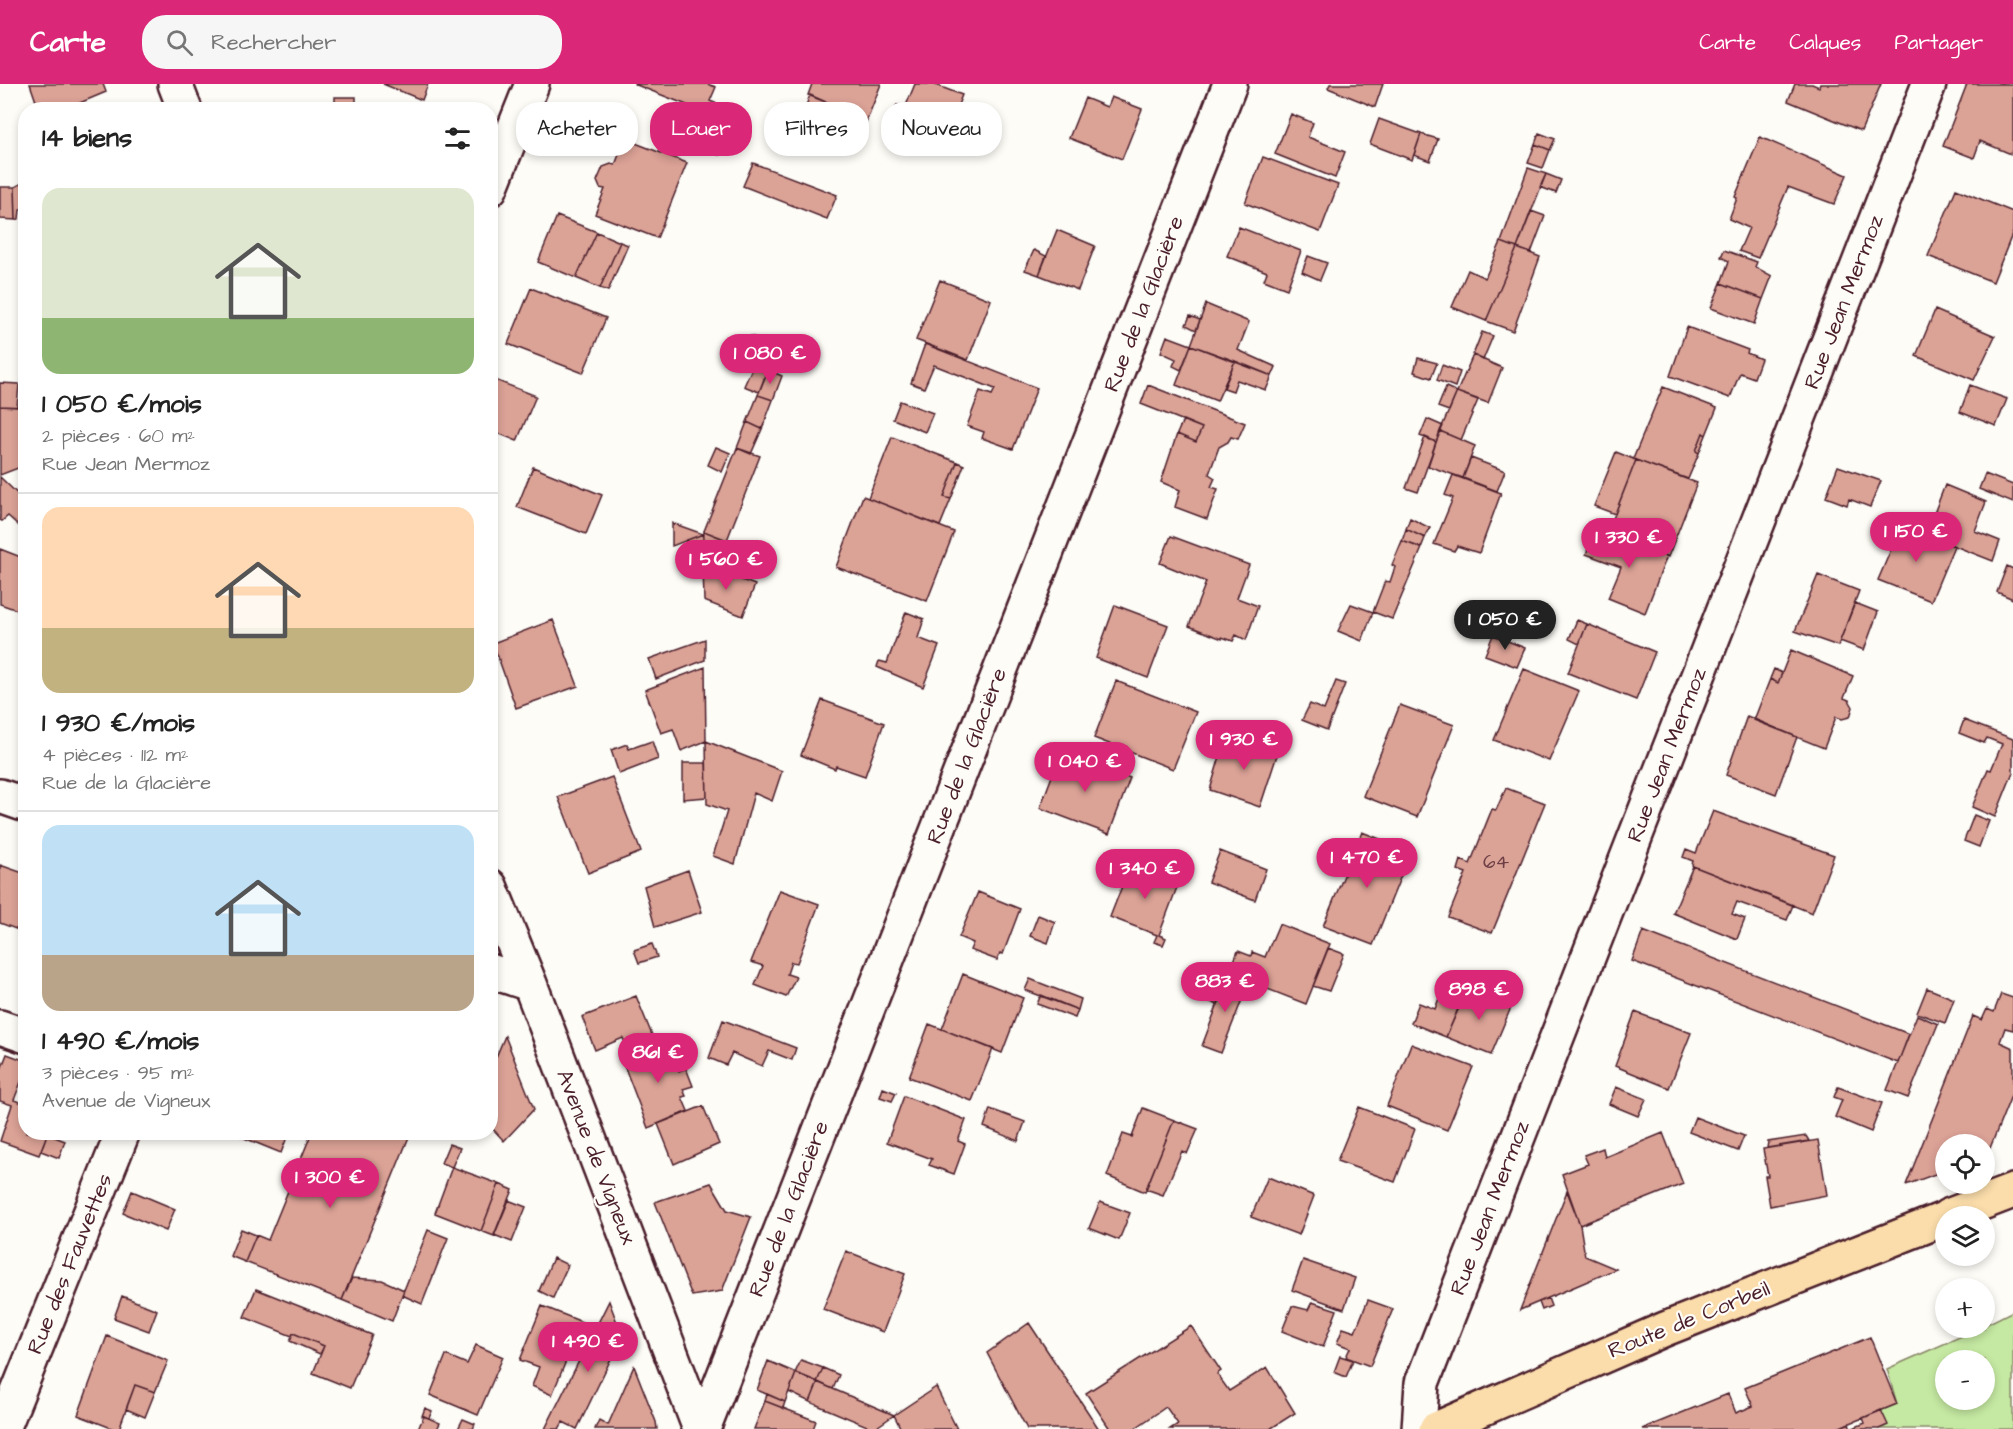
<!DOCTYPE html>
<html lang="fr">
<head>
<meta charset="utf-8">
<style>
	body { margin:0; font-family:"Architects Daughter",sans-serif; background:#f6f6f6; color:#222; height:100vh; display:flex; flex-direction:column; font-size:22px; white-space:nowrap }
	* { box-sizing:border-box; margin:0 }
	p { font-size:20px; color:#767676 }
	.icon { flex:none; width:33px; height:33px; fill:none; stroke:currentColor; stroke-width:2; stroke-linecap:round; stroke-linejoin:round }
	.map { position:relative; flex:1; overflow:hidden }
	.drawer { position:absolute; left:18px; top:18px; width:480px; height:1038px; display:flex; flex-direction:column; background:#fff; border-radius:24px; box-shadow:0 3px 9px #0003 }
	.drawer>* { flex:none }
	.top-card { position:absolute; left:516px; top:18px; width:570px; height:54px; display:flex; gap:12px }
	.controls { position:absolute; left:1935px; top:1050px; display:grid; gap:12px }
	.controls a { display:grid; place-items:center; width:60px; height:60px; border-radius:50%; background:#fff; box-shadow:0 3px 9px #0003; font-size:30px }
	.price { position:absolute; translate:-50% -51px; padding:0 14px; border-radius:21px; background:#db2777; color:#fff; font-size:20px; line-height:39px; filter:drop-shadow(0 2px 3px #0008) }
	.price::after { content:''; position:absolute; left:50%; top:36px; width:18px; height:14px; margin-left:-9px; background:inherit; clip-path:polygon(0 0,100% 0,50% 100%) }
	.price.on { background:#222; color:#fff }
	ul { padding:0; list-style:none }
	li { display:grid; align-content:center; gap:12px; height:318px; padding:0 24px }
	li+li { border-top:2px solid #e0e0e0 }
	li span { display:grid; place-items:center; height:186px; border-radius:18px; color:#555 }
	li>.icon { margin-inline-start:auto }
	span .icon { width:108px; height:108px; fill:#fffc; stroke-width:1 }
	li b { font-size:26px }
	h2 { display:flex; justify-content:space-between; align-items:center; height:72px; padding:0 24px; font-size:26px }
	.pill { padding:0 21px; border-radius:24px; background:#fff; box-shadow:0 3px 9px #0003; font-size:21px; line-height:54px }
	.pill.on { background:#db2777; color:#fff }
	header { display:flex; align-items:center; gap:36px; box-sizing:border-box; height:84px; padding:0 30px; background:#db2777; color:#fff }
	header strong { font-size:28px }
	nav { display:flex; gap:33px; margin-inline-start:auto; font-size:21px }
	.search { width:420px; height:54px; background:#f6f6f6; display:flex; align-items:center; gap:15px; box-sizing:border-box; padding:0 21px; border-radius:24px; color:#767676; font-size:22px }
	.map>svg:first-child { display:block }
</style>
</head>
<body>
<header>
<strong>Carte</strong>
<div class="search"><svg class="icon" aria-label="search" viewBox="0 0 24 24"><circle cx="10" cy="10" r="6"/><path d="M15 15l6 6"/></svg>Rechercher</div>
<nav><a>Carte</a><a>Calques</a><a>Partager</a></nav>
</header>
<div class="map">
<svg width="2013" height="1345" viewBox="0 0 2013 1345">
	<rect width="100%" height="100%" fill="#fdfcf7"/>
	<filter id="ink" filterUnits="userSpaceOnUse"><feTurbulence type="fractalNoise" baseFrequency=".0167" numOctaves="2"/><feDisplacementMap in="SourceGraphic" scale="12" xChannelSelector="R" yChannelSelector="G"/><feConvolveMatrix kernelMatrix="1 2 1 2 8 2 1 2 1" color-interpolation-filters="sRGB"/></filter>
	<g filter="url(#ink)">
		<path fill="#c5e9a2" stroke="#888466" stroke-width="1.5" fill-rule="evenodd" d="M2013,1227V1345H1879L1881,1326L1897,1320L1887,1285L1980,1244H1984L1985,1241ZM1946,1276H1984V1316H1946Z"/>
		<path fill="#dba296" stroke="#4a1f2b" stroke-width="1.5" d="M30,0H103L106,8L63,26H39Z
			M383,0H428L422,16Z
			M634,0H707L716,3L710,17L737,28L719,71L683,58L697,25Z
			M812,0H881L858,59L818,43L828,19L808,11Z
			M915,0H933L962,11L939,68L890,48L899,29L894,27L897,21L905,24Z
			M1330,0H1383L1375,23L1328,4Z
			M1795,0H1812L1819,3L1820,0H1881L1861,47L1788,17Z
			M1967,0H2013V65L2011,70L1980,57L1974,74L1943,62Z
			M810,11L828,19L820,38L802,32Z
			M335,13H356V26H335Z
			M1111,13L1142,25L1122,75L1069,54L1085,14L1107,23Z
			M1291,30L1313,39L1308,53L1345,68L1335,94L1275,70Z
			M1379,35L1421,50L1412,76L1370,60Z
			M1539,49L1555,55L1550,66L1535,60Z
			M1421,50L1438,55L1430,77L1414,71Z
			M1760,53L1847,91L1834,120L1788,103L1758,174L1739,167L1749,144L1729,135L1737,114L1735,113Z
			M625,55L687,79L657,154L595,130L605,105L600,104L597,97L603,83L611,80L615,81Z
			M1535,60L1550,66L1543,84L1528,79Z
			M1263,73L1338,101L1320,148L1245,119Z
			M753,79L837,111L827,135L743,102Z
			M1528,84L1546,90L1517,164L1501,158Z
			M1546,90L1561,96L1556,109L1540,103Z
			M26,97V124L20,126L19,135L16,136L15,103Z
			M0,103H15L16,136L0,135Z
			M1956,105L2013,128V148L1993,198L1928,172Z
			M1531,127L1545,132L1531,169L1517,164Z
			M557,132L597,148L576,194L538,178Z
			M1239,143L1301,167L1287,205L1264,196L1267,188L1227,172Z
			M1057,146L1095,162L1078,206L1039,191Z
			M597,148L620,158L600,204L576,194Z
			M620,158L628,161L608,207L600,204Z
			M1501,158L1517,164L1486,237L1452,223L1468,186L1485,194Z
			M1517,164L1540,173L1513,247L1486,237Z
			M1034,166L1046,172L1039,191L1025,186Z
			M1724,166L1757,178L1755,183L1772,192L1763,215L1721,199L1729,177L1721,173Z
			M1308,172L1327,179L1320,196L1302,188Z
			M940,196L991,216L968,276L916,256Z
			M1721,199L1763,215L1754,240L1711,224Z
			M531,204L606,234L583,289L508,260Z
			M1206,220L1249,238L1238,266L1276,283L1272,292L1191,261Z
			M1935,226L1995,252L1974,296L1916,272Z
			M1190,232L1200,236L1196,246L1186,241Z
			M1687,243L1748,266L1747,269L1761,275L1754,294L1740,289L1730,314L1670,292Z
			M1482,248L1493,252L1483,276L1473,271Z
			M751,252L777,262L767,287L740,277Z
			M1167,252L1191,261L1181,286L1173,282L1176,275L1161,268Z
			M925,260L1037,304L1013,365L982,354L984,348L967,342L980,307L992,311L995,305L934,281L924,304L911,299Z
			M1191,261L1235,277L1217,317L1176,301Z
			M1473,271L1502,284L1488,319L1457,308Z
			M1418,274L1437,279L1431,294L1414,288Z
			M1235,277L1272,292L1266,306L1237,296L1233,307L1224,304Z
			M1442,281L1460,288L1455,303L1437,296Z
			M753,282L767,287L759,308L744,302Z
			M768,286L782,292L773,316L758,311Z
			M490,294L536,312L517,357L490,346Z
			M0,299L19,300L17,323L0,322Z
			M1148,301L1245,339L1238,355L1231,353L1228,358L1219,363L1209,390L1215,394L1211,403L1218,405L1207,435L1175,423L1180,406L1161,398L1177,350L1196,358L1202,344L1141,320Z
			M1970,301L2007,315L1996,342L1960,328Z
			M1446,303L1457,308L1449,327L1438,323Z
			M1663,303L1717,324L1706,351L1703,349L1696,367L1699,369L1688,395L1633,375Z
			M1457,308L1478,316L1461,356L1440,347Z
			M758,311L773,316L762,345L747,338Z
			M900,317L933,329L925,348L893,335Z
			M0,322L25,323L26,342V381L0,391Z
			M1427,335L1443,342L1436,358L1420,352Z
			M1183,336L1202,344L1196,358L1177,350Z
			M747,338L762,345L751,370L737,364Z
			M1440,347L1475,362L1463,394L1428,382Z
			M1703,349L1706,351L1699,369L1696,367Z
			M892,353L957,378L944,413L951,415L940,442L868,414Z
			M1425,353L1436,358L1418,408L1406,404Z
			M716,363L730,369L722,388L708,381Z
			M737,364L760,372L727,456L704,447Z
			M1616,368L1636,376L1615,430L1594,422Z
			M1471,374L1505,387L1497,407L1463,394Z
			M1636,376L1697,399L1668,473L1607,450Z
			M957,378L964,381L951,415L944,413Z
			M1838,382L1881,397L1870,423L1849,415L1847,421L1826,413Z
			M533,383L602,411L586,450L517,423Z
			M1985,390L2013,401V419L1979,405Z
			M1453,391L1501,409L1479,469L1457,462L1454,467L1434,460L1453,414L1445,411Z
			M0,393L26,418V448L8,432L2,437L0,436Z
			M1945,401L1986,418L1975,447L2000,457L1993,477L1914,446L1920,432L1931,437Z
			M863,412L954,448L927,517L836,483Z
			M1410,434L1430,444L1425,454L1406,445Z
			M672,439L703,450L672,462Z
			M1901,442L1954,462L1931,517L1878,496Z
			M1406,445L1425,454L1421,464L1402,457Z
			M1596,445L1667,472L1645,529L1608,514L1621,483L1586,470Z
			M704,447L734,459L721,488L703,481Z
			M703,450V475L688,477L687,456Z
			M1171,452L1249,481L1237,514L1258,522L1246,556L1236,551L1233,557L1222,553V555L1189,542L1206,498L1160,479Z
			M1402,457L1422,464L1392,535L1373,528L1385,497L1390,498L1395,483L1392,481Z
			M0,465L26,475V522L23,528L0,520Z
			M703,481L755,501L743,532L704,517Z
			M2007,482L2013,485V515L1997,508Z
			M1818,491L1859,507L1838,562L1795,547Z
			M1855,519L1878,528L1864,566L1840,557Z
			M1351,520L1373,528L1362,557L1338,547Z
			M1115,521L1168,541L1148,594L1096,574Z
			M906,528L924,535L918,554L939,562L923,603L877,583L879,577L887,579Z
			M553,536L578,602L516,624L493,559Z
			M1577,536L1587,540L1579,560L1569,555Z
			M1587,540L1655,568L1636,616L1568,589Z
			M1493,551L1525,564L1517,583L1485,571Z
			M705,555V576L656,595L649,575Z
			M1791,566L1853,592L1844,614L1849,616L1853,623L1850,633L1842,635L1836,633L1824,664L1754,636L1770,595L1778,599Z
			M705,583L706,657L681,667L673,645L661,649L645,606Z
			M1524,585L1579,607L1549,677L1494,656Z
			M1774,585L1782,589L1778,599L1770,595Z
			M1116,597L1196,628L1173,685L1094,654Z
			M1336,597L1345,600L1327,646L1302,636L1310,620L1324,626Z
			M822,616L884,639L865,692L836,682L835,685L801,671Z
			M1400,621L1454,641L1417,733L1363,712Z
			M1747,632L1797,653L1776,710L1726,691Z
			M1964,636L2013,655V688L1995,733L1972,723L1988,685L1991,686L2002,660L1987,654L1984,659L1959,649Z
			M1226,652L1278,668L1260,723L1210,706Z
			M652,657L658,675L619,690L611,666L627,660L629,665Z
			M706,657L782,687L772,717L754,709L735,780L713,772L727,727L707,720Z
			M1061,668L1130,694L1109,750L1040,724Z
			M683,679H706L707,713L683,715Z
			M612,693L641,768L588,789L558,713Z
			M1506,704L1545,719L1492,849L1448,833L1466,789L1458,786L1461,776L1470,780L1492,725L1496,726Z
			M1713,727L1834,771L1812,829L1693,782L1692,781L1693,777L1683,773L1686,765L1696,769Z
			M1974,731L1989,737L1979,763L1964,757Z
			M1362,748L1411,767L1373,861L1323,842Z
			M1220,767L1266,785L1255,816L1208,798Z
			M1131,779L1179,798L1159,851L1166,854L1163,861L1154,858L1157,851L1110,833Z
			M0,781L26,790V849L0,839Z
			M1693,782L1793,821L1787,836L1737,818L1732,830L1745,835L1737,855L1673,829Z
			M688,786L702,828L655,843L644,802Z
			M780,806L819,820L797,879L791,878L787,890L796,893L786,913L755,901L763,882L751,878Z
			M978,808L1020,825L1003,870L1000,869L997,876L970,866L973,859L959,853Z
			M1038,831L1055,838L1048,859L1030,852Z
			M1279,840L1330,860L1306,920L1229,890L1238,867L1251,872L1252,868L1265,873Z
			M1643,847L1909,950L1898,979L1632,877Z
			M652,860L657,873L639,879L634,866Z
			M1328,864L1344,870L1329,907L1313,902Z
			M1215,885L1229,890L1218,921L1203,915Z
			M963,890L1023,914L1002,969L942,945Z
			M1229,890L1249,898L1221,969L1202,962Z
			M1448,890L1514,916L1512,921L1467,904L1462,917L1441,909Z
			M1030,895L1081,915L1078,926L1025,906Z
			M1467,904L1512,921L1491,971L1446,953Z
			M1927,904L1954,915L1945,939L1917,929Z
			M1441,909L1462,917L1446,953L1411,939L1419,919L1435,925Z
			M2001,910L2013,914V946L2005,944L2000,958L2013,964V1007L1988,1069L1984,1071V1060H1946V1086L1906,1101L1973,932L1982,936L1987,925L1994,928Z
			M1041,911L1078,926L1075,934L1037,920Z
			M636,912L652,951L626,961L623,954L595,966L582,933Z
			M1635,928L1691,949L1669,1004L1615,982Z
			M1917,931L1938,940L1908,1014L1887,1006Z
			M723,936L796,964L792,976L769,967L762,982L732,969L726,981L709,974Z
			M929,940L993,965L972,1017L909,993Z
			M505,952L534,1025L504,1057L490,1042V987Z
			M668,959L679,987L686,984L693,1002L683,1005L686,1012L682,1013L688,1027L648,1044L622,976Z
			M1411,960L1473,983L1447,1046L1387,1022Z
			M7,970L26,977V985L14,1016L26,1020V1048H48L39,1071L0,1057L12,1021L0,1017V988Z
			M1616,1003L1646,1015L1638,1032L1609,1020Z
			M1838,1003L1882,1019L1871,1048L1835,1033L1842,1016L1834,1013Z
			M883,1004L896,1009L892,1017L880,1013Z
			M904,1012L966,1036L958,1057L965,1060L954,1090L929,1081L932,1075L887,1058Z
			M703,1022L719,1060L674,1080L658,1040Z
			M1359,1023L1415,1045L1395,1098L1337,1077Z
			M1143,1024L1174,1036L1145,1108L1107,1092L1123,1050L1132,1053Z
			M990,1025L1025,1038L1018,1057L984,1043Z
			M1695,1033L1744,1052L1738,1067L1689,1048Z
			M1174,1036L1198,1045L1187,1070L1182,1067L1163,1111L1146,1105Z
			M238,1048H289L281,1069L237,1051Z
			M312,1048H411L342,1216L245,1178L256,1151L268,1156Z
			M1663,1049L1683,1100L1580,1141L1562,1090L1588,1080L1584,1071L1603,1064L1605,1073Z
			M47,1050L65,1057L59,1074L41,1067Z
			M1806,1052L1809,1057L1767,1064L1768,1058Z
			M1818,1056L1827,1111L1770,1122L1765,1092H1768L1763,1065Z
			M449,1060L460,1064L452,1083L441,1079Z
			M452,1083L499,1100L481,1147L435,1129Z
			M1268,1093L1314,1112L1299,1151L1251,1133Z
			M711,1099L727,1126L751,1133L722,1207L692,1212L655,1118Z
			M499,1100L513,1106L494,1152L481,1147Z
			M132,1107L175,1125L166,1147L123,1129Z
			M1567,1107L1580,1141L1585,1172L1616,1185L1520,1226Z
			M508,1116L526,1123L512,1158L494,1151Z
			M1100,1118L1130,1129L1119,1156L1089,1144Z
			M241,1145L256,1151L245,1178L230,1172Z
			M428,1146L448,1154L422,1220L402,1211Z
			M846,1167L905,1190L883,1248L823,1225Z
			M553,1174L568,1181L553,1214L539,1207Z
			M1303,1176L1355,1194L1344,1225L1292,1206Z
			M352,1194L382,1196L404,1206L392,1237L342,1216Z
			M256,1205L372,1251L350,1304L313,1289L324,1262L293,1249L292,1252L244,1233Z
			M122,1212L157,1226L149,1247L114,1234Z
			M1548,1214L1551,1222L1542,1226L1539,1218Z
			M1368,1216L1393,1225L1370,1282L1346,1273L1350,1264L1337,1259L1343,1244L1355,1248Z
			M609,1217L622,1252L577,1345L563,1338L559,1345H545Z
			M1312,1218L1337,1226L1323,1263L1282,1247L1292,1222L1308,1226Z
			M542,1222L582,1238L552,1311L532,1302L539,1283L520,1276Z
			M1029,1239L1099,1345H1027L987,1269Z
			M1191,1242L1221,1287L1217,1290L1229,1307L1267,1283L1295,1329L1270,1345H1170L1178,1340L1166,1323L1134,1345H1110L1086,1309Z
			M293,1249L324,1262L320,1270L290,1257Z
			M107,1252L168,1277L155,1308L135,1301L119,1345H114L78,1331Z
			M1870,1253L1897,1320L1863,1334L1835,1345H1642L1728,1310L1736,1329L1753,1322L1745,1304Z
			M476,1261L503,1273L478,1331L430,1311L446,1271L467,1280Z
			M1340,1272L1353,1276L1346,1293L1334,1288Z
			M801,1276L823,1284L817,1298L795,1289Z
			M768,1277L796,1289L785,1318L757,1306Z
			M634,1282L656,1338L657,1345H595L599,1336L608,1341Z
			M823,1284L839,1291L833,1305L817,1298Z
			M796,1289L818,1298L810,1318L789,1308Z
			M818,1298L833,1305L894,1331L874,1345L810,1318Z
			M135,1301L155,1308L145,1333L126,1325Z
			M936,1303L957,1345H901L894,1331Z
			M767,1310L785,1318L783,1324L765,1317Z
			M765,1317L816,1337L813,1345H754Z
			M425,1324L432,1327L429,1334L422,1332Z
			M1881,1326L1888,1341L1879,1345H1839L1838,1344L1849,1339L1851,1345L1865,1339L1863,1334Z
			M424,1332L440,1339L437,1345H418Z
			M463,1335L475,1340L473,1345H458Z"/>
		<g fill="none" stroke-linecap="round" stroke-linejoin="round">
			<defs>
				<path id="minor" d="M175,0L185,26
					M490,105L532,0
					M0,712L26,721
					M490,802L530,900L700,1345
					M490,887L530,900
					M0,943L26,952
					M3,1345L123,1048
					M703,1345L1230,0
					M1419,1345L1422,1299L1929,0"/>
				<path id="major" d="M1948,1132L2013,1107
					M1436,1345L1665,1245L1946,1134"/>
			</defs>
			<use href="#minor" stroke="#4a1f2b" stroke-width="38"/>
			<use href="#major" stroke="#4a1f2b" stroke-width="38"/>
			<use href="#minor" stroke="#fdfcf7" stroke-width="33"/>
			<use href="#major" stroke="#fbddab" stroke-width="33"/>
		</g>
	</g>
	<g text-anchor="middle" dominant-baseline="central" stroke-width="4.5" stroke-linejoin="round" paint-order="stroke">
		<g font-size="20" fill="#6e4046">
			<text x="1496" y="778">64</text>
		</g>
		<g font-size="22" fill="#4a1f2b" stroke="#fdfcf7">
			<text transform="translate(1844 218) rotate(-69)">Rue Jean Mermoz</text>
			<text transform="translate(1144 220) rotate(-69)">Rue de la Glacière</text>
			<text transform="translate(1667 671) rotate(-69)">Rue Jean Mermoz</text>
			<text transform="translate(967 672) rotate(-69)">Rue de la Glacière</text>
			<text transform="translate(596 1073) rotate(69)">Avenue de Vigneux</text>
			<text transform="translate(1490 1124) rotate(-69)">Rue Jean Mermoz</text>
			<text transform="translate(789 1125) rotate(-69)">Rue de la Glacière</text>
			<text transform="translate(70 1180) rotate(-68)">Rue des Fauvettes</text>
			<text transform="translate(1689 1236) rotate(-22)">Route de Corbeil</text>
		</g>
	</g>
</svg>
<div class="controls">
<a><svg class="icon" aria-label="locate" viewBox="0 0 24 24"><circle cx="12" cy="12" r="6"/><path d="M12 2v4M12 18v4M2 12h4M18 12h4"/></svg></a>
<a><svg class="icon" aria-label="layers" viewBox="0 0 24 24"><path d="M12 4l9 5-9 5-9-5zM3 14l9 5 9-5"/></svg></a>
<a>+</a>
<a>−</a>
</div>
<b class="price" style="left:770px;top:301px">1 080 €</b>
<b class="price" style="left:1916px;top:479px">1 150 €</b>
<b class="price" style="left:1629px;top:485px">1 330 €</b>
<b class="price" style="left:726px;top:507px">1 560 €</b>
<b class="price on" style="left:1505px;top:567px">1 050 €</b>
<b class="price" style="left:1244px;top:687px">1 930 €</b>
<b class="price" style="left:1085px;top:709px">1 040 €</b>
<b class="price" style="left:1367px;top:805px">1 470 €</b>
<b class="price" style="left:1145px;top:816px">1 340 €</b>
<b class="price" style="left:1225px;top:929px">883 €</b>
<b class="price" style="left:1479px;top:937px">898 €</b>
<b class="price" style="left:658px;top:1000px">861 €</b>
<b class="price" style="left:330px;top:1125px">1 300 €</b>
<b class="price" style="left:588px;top:1289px">1 490 €</b>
<div class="top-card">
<a class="pill">Acheter</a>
<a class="pill on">Louer</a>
<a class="pill">Filtres</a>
<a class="pill">Nouveau</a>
</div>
<section class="drawer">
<h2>14 biens<svg class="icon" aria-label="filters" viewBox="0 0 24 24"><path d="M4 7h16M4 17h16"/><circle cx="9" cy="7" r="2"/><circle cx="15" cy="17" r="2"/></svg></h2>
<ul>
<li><span style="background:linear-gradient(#dfe7d0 70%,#8fb573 0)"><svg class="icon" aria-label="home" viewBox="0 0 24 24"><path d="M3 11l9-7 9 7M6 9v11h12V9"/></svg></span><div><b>1 050 €/mois</b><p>2 pièces · 60 m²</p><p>Rue Jean Mermoz</p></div></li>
<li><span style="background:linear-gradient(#ffd9b3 65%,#c2b280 0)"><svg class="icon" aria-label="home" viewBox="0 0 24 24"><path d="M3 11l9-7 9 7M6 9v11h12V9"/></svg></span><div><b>1 930 €/mois</b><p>4 pièces · 112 m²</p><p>Rue de la Glacière</p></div></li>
<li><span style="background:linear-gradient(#bfe0f5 70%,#b9a48a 0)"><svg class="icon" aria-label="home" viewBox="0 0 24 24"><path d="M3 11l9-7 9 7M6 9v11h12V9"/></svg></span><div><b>1 490 €/mois</b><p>3 pièces · 95 m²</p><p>Avenue de Vigneux</p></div></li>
</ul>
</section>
</div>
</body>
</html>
